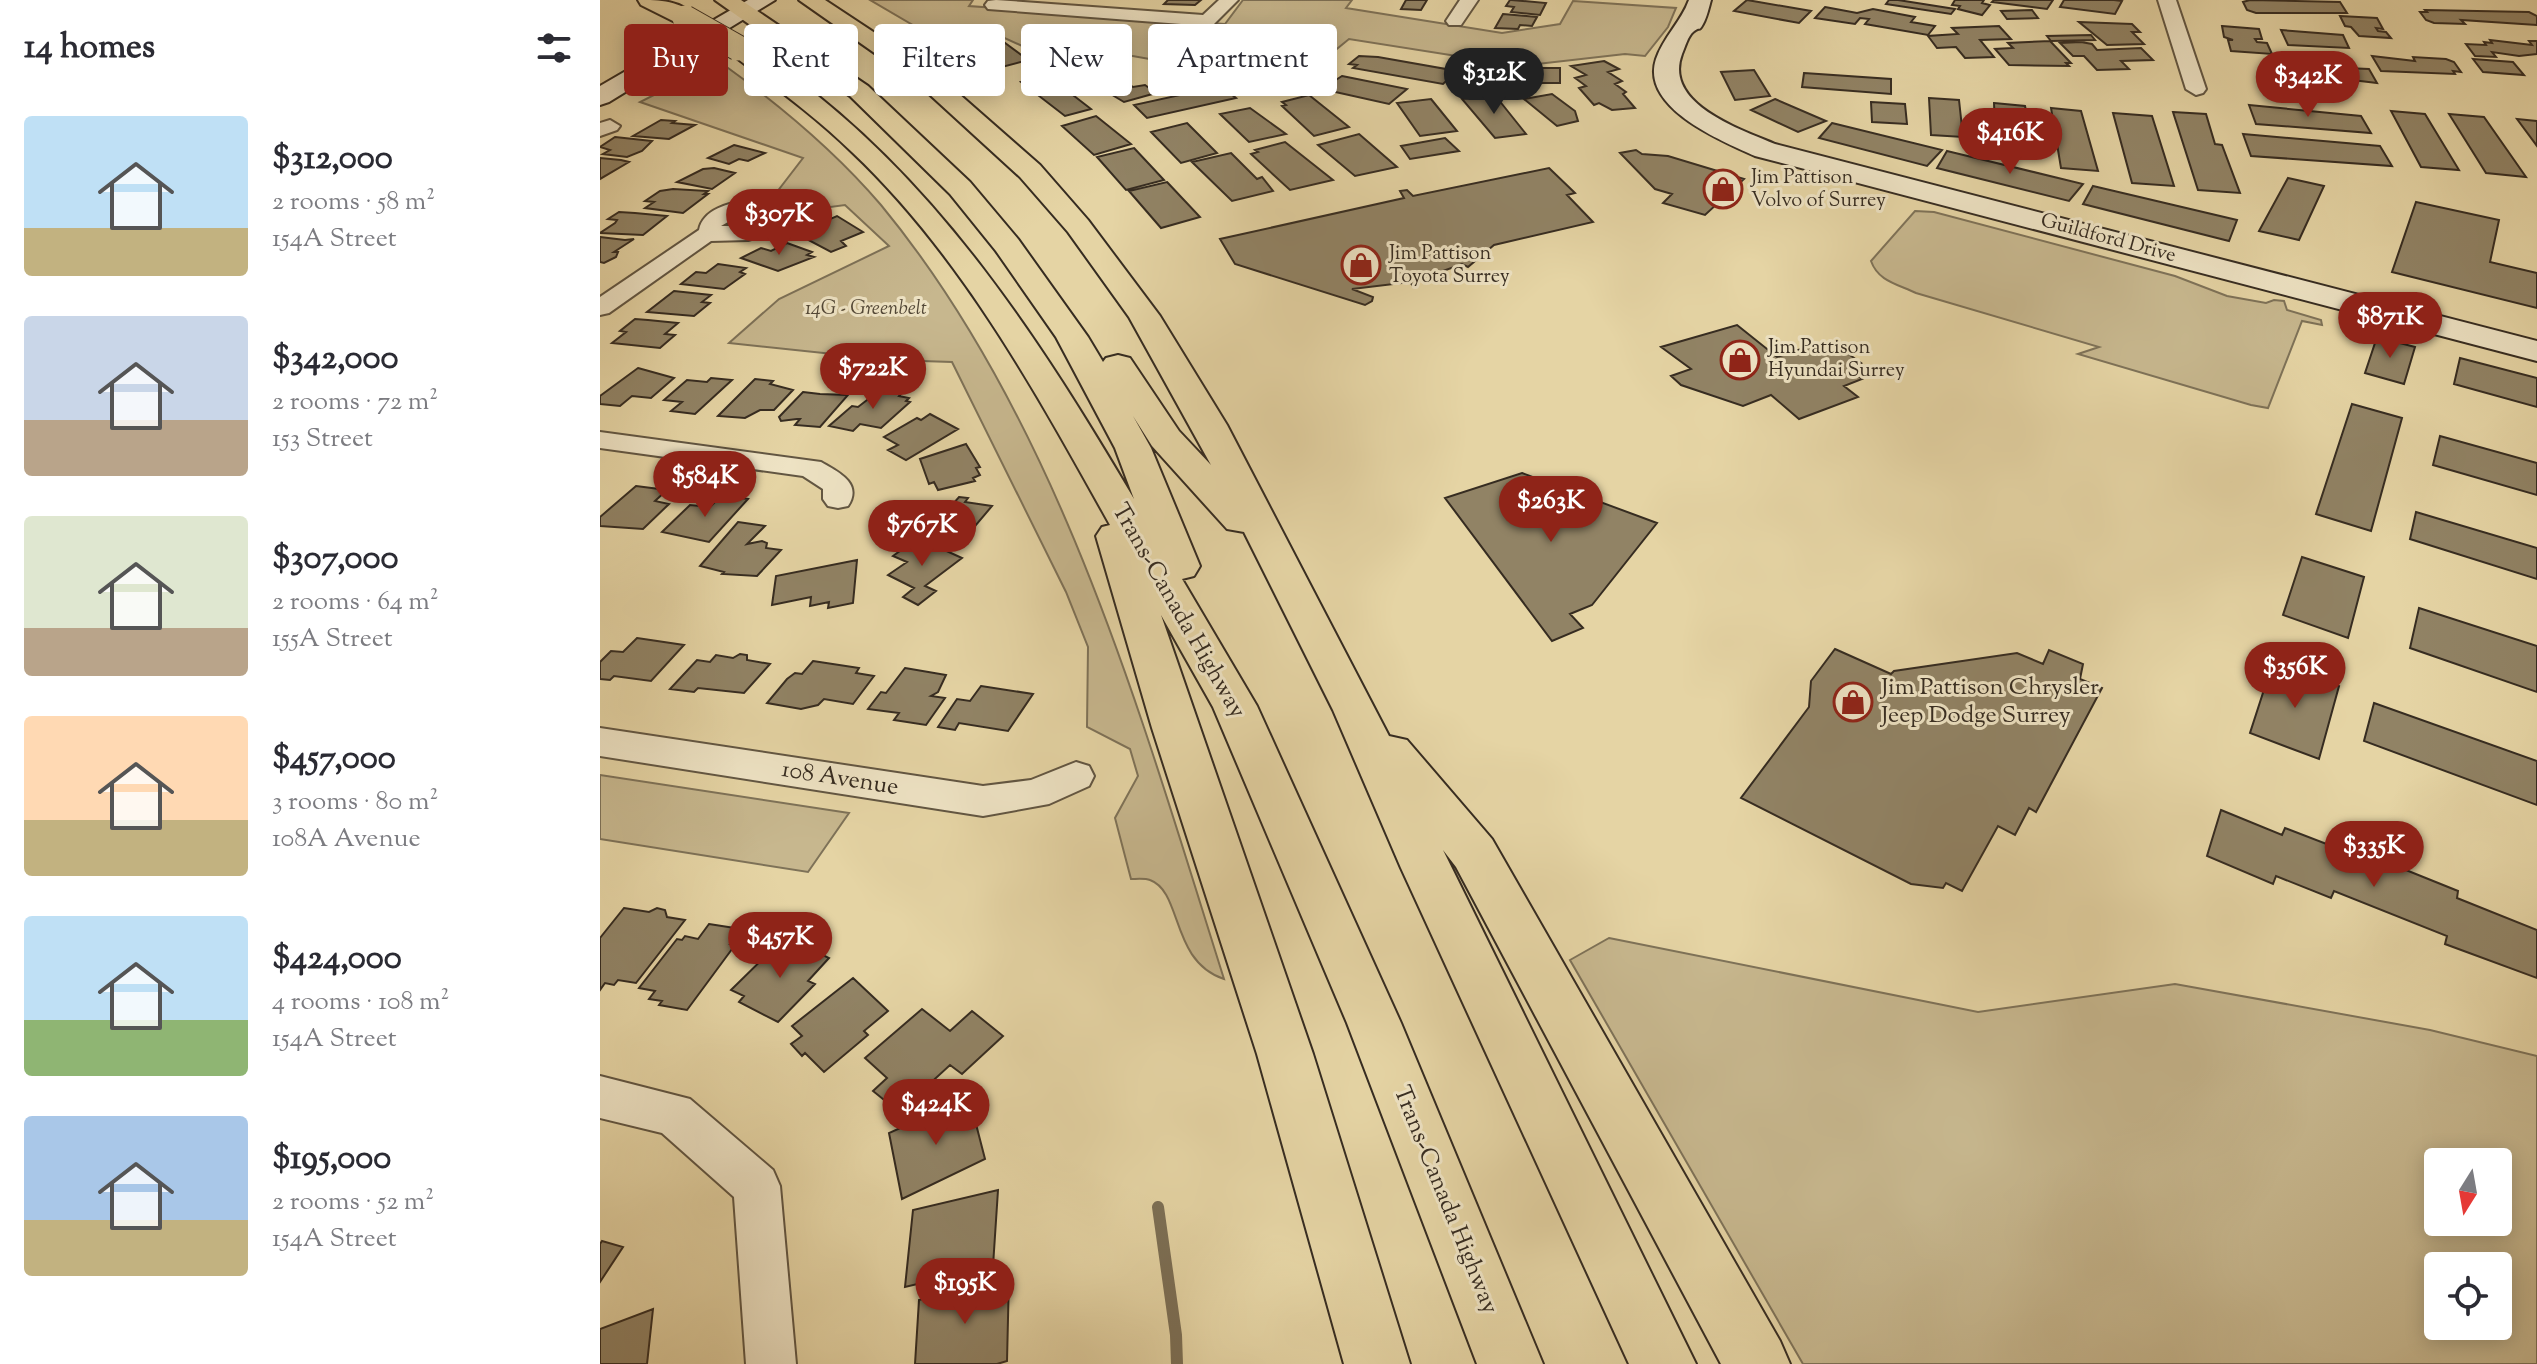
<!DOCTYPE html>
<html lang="en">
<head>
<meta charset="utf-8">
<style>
	body { margin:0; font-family:"Sorts Mill Goudy",serif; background:#f7f7f7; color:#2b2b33; height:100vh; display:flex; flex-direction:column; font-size:30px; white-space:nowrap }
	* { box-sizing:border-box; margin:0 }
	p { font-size:26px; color:#7c7c81 }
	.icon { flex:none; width:44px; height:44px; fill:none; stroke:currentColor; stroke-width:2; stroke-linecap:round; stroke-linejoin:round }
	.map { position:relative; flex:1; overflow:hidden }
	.drawer { display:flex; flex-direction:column; background:#fff; width:600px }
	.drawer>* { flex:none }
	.top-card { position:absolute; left:24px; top:24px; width:760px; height:72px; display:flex; gap:16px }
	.needle { width:52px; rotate:191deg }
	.tools { position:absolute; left:1824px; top:1148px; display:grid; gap:16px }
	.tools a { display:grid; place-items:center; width:88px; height:88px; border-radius:8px; background:#fff; box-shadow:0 4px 20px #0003; font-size:40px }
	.price { position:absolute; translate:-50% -68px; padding:0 18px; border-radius:28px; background:#8f2418; color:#fff; font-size:26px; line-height:52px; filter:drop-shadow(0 2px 4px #0008) }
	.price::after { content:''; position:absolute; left:50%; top:48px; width:24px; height:18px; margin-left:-12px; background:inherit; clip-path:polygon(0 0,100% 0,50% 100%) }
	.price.on { background:#222; color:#fff }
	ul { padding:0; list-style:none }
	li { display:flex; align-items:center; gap:24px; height:200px; padding:0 24px }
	li span { display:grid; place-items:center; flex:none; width:224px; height:160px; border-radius:8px; color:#555 }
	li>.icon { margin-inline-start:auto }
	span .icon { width:96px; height:96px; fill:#fffc; stroke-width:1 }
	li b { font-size:34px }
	h2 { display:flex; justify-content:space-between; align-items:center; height:96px; padding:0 24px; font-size:34px }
	.tag { padding:0 28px; border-radius:8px; background:#fff; box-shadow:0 4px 20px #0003; font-size:28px; line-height:72px }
	.tag.on { background:#8f2418; color:#fff }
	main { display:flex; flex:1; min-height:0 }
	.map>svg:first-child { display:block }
</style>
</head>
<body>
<main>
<section class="drawer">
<h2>14 homes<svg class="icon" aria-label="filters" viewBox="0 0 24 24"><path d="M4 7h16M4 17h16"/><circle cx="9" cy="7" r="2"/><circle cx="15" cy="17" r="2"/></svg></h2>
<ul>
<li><span style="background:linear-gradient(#bfe0f5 70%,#c2b280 0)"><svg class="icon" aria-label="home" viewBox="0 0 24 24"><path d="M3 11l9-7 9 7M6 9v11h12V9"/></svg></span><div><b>$312,000</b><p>2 rooms · 58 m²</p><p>154A Street</p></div></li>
<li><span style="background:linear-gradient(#c9d6e8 65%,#b9a48a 0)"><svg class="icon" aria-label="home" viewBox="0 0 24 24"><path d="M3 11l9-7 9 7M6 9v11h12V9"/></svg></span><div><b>$342,000</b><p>2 rooms · 72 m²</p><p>153 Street</p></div></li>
<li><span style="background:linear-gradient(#dfe7d0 70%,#b9a48a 0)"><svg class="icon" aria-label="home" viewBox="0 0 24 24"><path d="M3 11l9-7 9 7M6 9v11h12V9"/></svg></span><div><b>$307,000</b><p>2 rooms · 64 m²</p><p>155A Street</p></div></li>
<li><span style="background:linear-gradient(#ffd9b3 65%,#c2b280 0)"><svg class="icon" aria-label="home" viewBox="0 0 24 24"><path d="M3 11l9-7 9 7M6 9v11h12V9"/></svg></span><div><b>$457,000</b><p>3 rooms · 80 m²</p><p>108A Avenue</p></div></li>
<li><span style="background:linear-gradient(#bfe0f5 65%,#8fb573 0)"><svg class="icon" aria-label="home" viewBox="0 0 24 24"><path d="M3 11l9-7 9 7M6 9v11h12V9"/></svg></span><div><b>$424,000</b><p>4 rooms · 108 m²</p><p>154A Street</p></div></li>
<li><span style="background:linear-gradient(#a9c7e8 65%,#c2b280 0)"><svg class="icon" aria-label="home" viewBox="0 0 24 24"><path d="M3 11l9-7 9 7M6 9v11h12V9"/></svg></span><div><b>$195,000</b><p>2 rooms · 52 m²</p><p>154A Street</p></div></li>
</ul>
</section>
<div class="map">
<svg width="1937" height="1364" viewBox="0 0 1937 1364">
	<rect width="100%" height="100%" fill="#e5d4a4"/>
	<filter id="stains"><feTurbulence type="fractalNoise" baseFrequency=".0025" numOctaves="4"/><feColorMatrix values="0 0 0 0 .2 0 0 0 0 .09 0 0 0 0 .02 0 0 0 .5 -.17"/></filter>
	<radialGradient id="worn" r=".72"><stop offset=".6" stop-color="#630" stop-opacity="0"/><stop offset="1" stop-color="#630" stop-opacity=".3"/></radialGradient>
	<path fill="#c7b78e" stroke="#7e7258" stroke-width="2" fill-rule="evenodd" d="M270,0H373L369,6L625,24L643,0H752L746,8L902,33L960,24L973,1L1076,8L1068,27L1045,56L1025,54L920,66L749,39L716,66L640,75L493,49L431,50L398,35L347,45Z
		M124,65C181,106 235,151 281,205C460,422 541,716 624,979C570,961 583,892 550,880C545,878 536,879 531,879L515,818L538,776L530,749L487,727L488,647L466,592L352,362L290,360L129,343L179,299L289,246L245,205L193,212L188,204L170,201L203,158L40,102L109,67Z
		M1315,211L1334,212L1575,276L1627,296L1666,303L1674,300L1684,301L1687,310L1721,320L1722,325L1702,321L1668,408L1651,405L1478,354L1499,347L1316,293C1297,284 1278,281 1271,261Z
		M0,775L249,813L208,872L0,839Z
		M1009,938L1378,1012L1575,984L1830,1030L1937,1056V1364H1203L970,960ZM1838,1162H1898V1222H1838ZM1838,1266H1898V1326H1838Z"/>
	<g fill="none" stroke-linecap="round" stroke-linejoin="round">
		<path stroke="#7c6f55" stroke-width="12" d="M558,1207L576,1335L577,1364"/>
	</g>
	<path fill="#918365" stroke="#362c21" stroke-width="2" d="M568,0H601L595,5L564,4Z
		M806,0H827L821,10L801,9Z
		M910,0H911L946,3L940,15L911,12L914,7L906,6Z
		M1147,0L1211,11L1199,23L1134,11Z
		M1289,0H1298L1355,9L1351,14L1286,4Z
		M1355,0H1384L1382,3L1390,5L1382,15L1358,9L1360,6L1352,5Z
		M1394,0H1453L1447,9L1392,2Z
		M1464,0H1514L1522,1L1515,14L1460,7Z
		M1650,0L1740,2L1747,13H1656L1647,10L1643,2Z
		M1225,7L1257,13L1273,9L1315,17L1311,22L1335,26L1328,35L1265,24L1269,19L1260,18L1255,24L1215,18Z
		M1432,10L1438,18L1407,19L1401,11Z
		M1825,10L1929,12L1937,16V25L1861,20L1865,24L1834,23L1826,20L1820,12H1827Z
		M903,14L937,17L932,26L920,25L918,29L895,28Z
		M1740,16L1777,18L1783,29L1776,28L1778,31L1786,32L1791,38L1759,36L1751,27L1745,26Z
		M1479,22L1532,24L1540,32H1532L1544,44L1507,45Z
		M1399,26L1411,39L1380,40L1394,57L1365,58L1356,47L1337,48L1328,36L1358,34L1352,28Z
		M1622,26L1659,29L1662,39H1655L1657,42L1667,43L1672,54L1631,51L1628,40H1633L1624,37Z
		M1681,30L1743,35L1749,48L1688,45Z
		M1491,35L1495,40L1451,41L1447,36Z
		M397,37L428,60L402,67L370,46Z
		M1890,40L1932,45L1929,41H1937V54L1919,56L1892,52L1896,57L1875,56L1866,44L1886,45L1884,42L1892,43Z
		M1450,41L1471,63H1466L1469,66L1409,65L1395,49L1413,48L1408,43Z
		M1481,42L1492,44L1497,50L1541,48L1553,60L1521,61L1529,69L1497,70L1484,56H1473L1460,43Z
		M759,56L778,57L857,71L843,84L753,68L757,65L749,64Z
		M1772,56L1815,61L1813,57L1846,59L1854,62L1861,72L1853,71L1855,74L1781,71Z
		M1873,59L1913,62L1924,75L1883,72Z
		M1004,61L1019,69L1008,72L1022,81L1015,84L1026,92L1023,94L1035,108L1012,110L999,103L994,105L979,88L986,86L975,78L986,75L971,66Z
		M500,64L533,87L545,85L556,93L524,102L474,72Z
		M1695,66L1769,69L1777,83L1735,78L1739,87L1697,82L1700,88L1677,86L1671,75H1699Z
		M934,68H960V83H935V87L858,86L860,72L909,73Z
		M1154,70L1170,96L1135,100L1121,72Z
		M1204,73L1291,79V94L1202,87Z
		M447,75L491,109L465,116L421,82Z
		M742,76L807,89L789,104L722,89Z
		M621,86L636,98L547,118L534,105Z
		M894,94L926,134L895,138L862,99Z
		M952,94L975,111L978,121L957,126L924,99Z
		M709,95L749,127L714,136L682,106L686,105L682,102Z
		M1329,98L1359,100L1363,137L1331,135Z
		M831,99L857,131L820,136L797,103Z
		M1175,99L1226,121L1198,132L1151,110Z
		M1271,102L1305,104L1307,124L1272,122Z
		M1394,103L1425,106L1435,152L1396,149Z
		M1649,105L1761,116L1771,133L1656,124Z
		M650,108L686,134L649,142L620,114Z
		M1451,108L1481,111L1498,171L1461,168Z
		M1791,111L1825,114L1859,170L1821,167Z
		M1573,112L1606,114L1615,144L1622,145L1640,193L1598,190Z
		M1513,113L1552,116L1574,186L1532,183Z
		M1849,114L1884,117L1926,177L1886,173Z
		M496,116L531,144L494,155L462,126Z
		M1917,119L1937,121V146Z
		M61,120L75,121L72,123L95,125L69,139L33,136Z
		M587,123L617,153L581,163L551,132Z
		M1232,123L1342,150L1327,166L1219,138Z
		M759,134L797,167L755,176L718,145Z
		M1643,134L1780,146L1792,166L1651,156Z
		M15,137L52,141L42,151L27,157L3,154L10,150L0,147Z
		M845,138L859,151L810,159L801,146Z
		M685,142L733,180L690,190L651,154L658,152L655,150Z
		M134,145L165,153L148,161L139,159L129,164L108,158Z
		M534,148L564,180L526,190L497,157Z
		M1036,150L1042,154L1068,156L1144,179L1105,215L1063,203L1072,194L1055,189L1020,153Z
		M1347,151L1483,184L1469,201L1337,168Z
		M631,153L657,179L662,177L673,191L632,201L592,162Z
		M0,158L21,160L29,162L0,179Z
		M114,168L135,173L112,189L77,182L103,169Z
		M949,168L975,193L967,195L993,222L894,245L868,267L862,264L824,278L813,286L810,282L752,289L773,297L772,301L765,305L635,264L620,239L804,198L800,191L807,190L813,196Z
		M1688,178L1724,186L1699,240L1659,231Z
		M567,182L600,217L561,228L529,191Z
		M1493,186L1637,220L1629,241L1483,204Z
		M73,189L108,191L104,194H108L83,213L45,208L54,202L45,201L60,191Z
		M1816,202L1899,220L1890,262L1937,273V308L1792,272Z
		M19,212L35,213L67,216L43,235L0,233L15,223L17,220L8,219Z
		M237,216L263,232L241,241L246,246L231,252L199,235L207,228L221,230L216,225Z
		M0,237L25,240L34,239L14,252H18L16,257L4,263L0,262Z
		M187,243L212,252L207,255L214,257L178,271L141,258L161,248L171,251Z
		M118,264L146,268L140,272L145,274L124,289L81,284L96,272L106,273Z
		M74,291L111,295L102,302L110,303L94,316L47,312Z
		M35,319L48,320L78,323L65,334L75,335L60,348L12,343L26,332L20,331Z
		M1137,325L1177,357L1216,344L1230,354L1243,350L1261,363L1248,368L1262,379L1244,386L1258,397L1199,419L1171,395L1143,406L1081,385L1071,376L1091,369L1061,347Z
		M1777,337L1815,347L1804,384L1765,373Z
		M1860,358L1937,378V407L1854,384Z
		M38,368L74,378L51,398L32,396L20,406L0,404V396Z
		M111,378L132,380L95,414L71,411L82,402L64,400L87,380L107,382Z
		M155,379L173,381L170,384L193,390L174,410H160L145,418L118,416Z
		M284,387L304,390L299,396L309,398L306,401L310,402L281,428L260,424L253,431L229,426L252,406L258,407Z
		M203,392L220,394L248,395L220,427L195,425L200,419H197L181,421L179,417Z
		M1752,404L1802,418L1771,531L1716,514Z
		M330,414L358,429L306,460L288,450L298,445L284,437L317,418L321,420Z
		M1840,436L1937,463V495L1833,465Z
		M366,444L380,467L376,468L380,475L373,478L375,481L338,490L334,482L329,484L320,459Z
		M922,473L1057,523L992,605L970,614L983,628L952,641L845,498Z
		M36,486L67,490L55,501L69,504L43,529L0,526V517Z
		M122,495L148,499L109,542L62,532L90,505L110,507Z
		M359,497L368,498L365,502L392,506L365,538L310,529L321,517L302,515L308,509L345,513Z
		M1816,512L1937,548V579L1810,539Z
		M138,522L165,526L147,544L162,541L167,543L166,548L181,550L157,576L122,574L124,572L100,566Z
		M318,538L362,558L325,586L336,591L318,605L303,597L314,588L288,575L307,562L293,556Z
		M1702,557L1764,577L1748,638L1683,615Z
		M257,560L253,603L228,608L229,602L210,606L211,597L172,605L176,576Z
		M1819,608L1937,646V692L1810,648Z
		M37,638L84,645L51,681L14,676L10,680L0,679V662L11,651L23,652Z
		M1235,649L1291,674L1294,671L1417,653L1443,664L1449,650L1483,664L1480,679L1502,688L1436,812L1429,808L1415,835L1398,826L1362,891L1346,883L1343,888L1311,884L1141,798L1209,707L1211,681Z
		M140,654L147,655V660L170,664L144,693L98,688L94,692L70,689L97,660L110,662L116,655L133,658Z
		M213,661L259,668L256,673L274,676L253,704L224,699L218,705L201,709L167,703L187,679L195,673L202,674Z
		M1673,662L1739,686L1719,759L1650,733Z
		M305,668L346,675L338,692L331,696L345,698L326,725L294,720L299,713L268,709L281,692L286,693Z
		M381,686L433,694L408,731L359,723L355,730L338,727L357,699L370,701Z
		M1774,703L1937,761V805L1764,741Z
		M1621,810L1682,835L1685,828L1742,850L1744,845L1858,891L1857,898L1937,930V978L1845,944L1847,936L1734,891L1731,898L1676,876L1673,884L1607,856Z
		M24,908L49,912L57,908L65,910L67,917L85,920L36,983L18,980L14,985L5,983L0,990V938Z
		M109,924L141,929L130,944L135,945L87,1010L59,1005L62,1001L49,999L55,991L39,988L77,939L82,940L85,936L98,939Z
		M182,940L196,947L200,944L229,958L208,981L215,984L178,1022L139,1002L144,996L131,990Z
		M253,978L288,1011L264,1031L268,1035L224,1072L205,1053L202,1056L191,1044L202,1036L192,1026Z
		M322,1009L350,1031L372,1011L403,1036L362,1074L350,1065L299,1112L273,1091L287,1078L265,1058Z
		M369,1097L385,1159L302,1199L289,1133Z
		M398,1190L393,1266L305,1287L313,1210Z
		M2,1241L23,1247L0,1282V1244Z
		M409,1276L407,1361L397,1364H315L319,1300Z
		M53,1309L47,1364H0V1329Z"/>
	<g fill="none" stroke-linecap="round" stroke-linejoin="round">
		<defs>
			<path id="street" d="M396,0L603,15L619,0H638L613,25L607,26L388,9L385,5L388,1Z
				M860,0H878L861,25H849L846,21Z
				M1558,0H1576L1606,89L1603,93L1596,95L1586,89Z
				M10,120L20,126L17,130L0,136V123Z
				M149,200C163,201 175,204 183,216L165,235L148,240L111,241L9,313L0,315V297L99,230C103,209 129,203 149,200ZM142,214L160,217L146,226H121Z
				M0,432L221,462C238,472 263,483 248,506L238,508L228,506L223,499V489L203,476L0,448Z
				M0,728L383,786L431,780L476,762L489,766L494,776L489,786L449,804L383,816L0,756Z
				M0,1076L90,1099L173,1170L180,1186L196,1364H146L134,1197L62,1133L0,1118Z"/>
			<path id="secondary" d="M148,0H175L9,102L0,105V86Z
				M1089,0H1111C1109,7 1107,17 1103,24C1098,33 1101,25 1093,32C1088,36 1085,47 1082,54C1063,104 1140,129 1175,144L1937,341V361L1155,156C1122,141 1040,108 1056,59C1064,36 1081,22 1089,0Z"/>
			<path id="highway" d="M38,0C59,0 82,0 96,18L93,23H77L41,5Z
				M115,0H141L268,86L370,182L418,239L488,337L503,362L506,358L518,355L530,358L579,431L611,465L529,317L468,232L420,177L316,82L199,0H225L334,72L440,165L488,220L560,316L627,425L789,736L807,740L892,839L1180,1341L1190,1364H1121L856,867L843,850L1096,1364H1029L801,868L733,710L644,532L627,529L552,446L533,416L551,448L600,566L594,576L582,579L657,706L801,1023L943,1364H877L747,1023L613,707L561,615L713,1054L810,1364H744L657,1054L552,728L496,536L502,527L510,525C437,394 362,256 252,152C214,115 172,85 130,53L126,48L130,43C151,38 175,64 192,76C341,186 441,342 534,499L515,448L456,337L396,251L350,194L250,96Z"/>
		</defs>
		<use href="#street" stroke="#625642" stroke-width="4"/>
		<use href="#secondary" stroke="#362c21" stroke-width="4"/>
		<use href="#highway" stroke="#362c21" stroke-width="4"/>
		<use href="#street" fill="#eee3c4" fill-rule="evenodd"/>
		<use href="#secondary" fill="#eee3c4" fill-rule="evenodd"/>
		<use href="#highway" fill="#e5d4a4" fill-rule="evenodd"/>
		<defs>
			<path id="highway-bridge" d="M85,18L138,48"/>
		</defs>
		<use href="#highway-bridge" stroke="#362c21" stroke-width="27" stroke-linecap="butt"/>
		<use href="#highway-bridge" stroke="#e5d4a4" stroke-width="25"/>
	</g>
	<defs>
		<symbol id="shop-ring" viewBox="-11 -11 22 22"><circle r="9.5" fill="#eee3c4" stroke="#8f2418" stroke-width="1.5"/><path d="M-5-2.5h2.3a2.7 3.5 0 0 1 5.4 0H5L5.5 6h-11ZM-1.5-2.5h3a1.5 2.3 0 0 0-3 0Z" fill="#8f2418"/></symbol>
	</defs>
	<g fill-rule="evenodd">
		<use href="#shop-ring" x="1101" y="167" width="44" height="44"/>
		<use href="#shop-ring" x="739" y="243" width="44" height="44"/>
		<use href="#shop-ring" x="1118" y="338" width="44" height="44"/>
		<use href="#shop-ring" x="1231" y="680" width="44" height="44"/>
	</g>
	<g text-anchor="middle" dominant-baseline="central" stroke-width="6" stroke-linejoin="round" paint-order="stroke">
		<g font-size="20" fill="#362c21" stroke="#eee3c4" text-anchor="start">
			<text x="1151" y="178">Jim Pattison<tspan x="1151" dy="23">Volvo of Surrey</tspan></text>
			<text x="789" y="254">Jim Pattison<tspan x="789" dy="23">Toyota Surrey</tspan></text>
			<text x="1168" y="348">Jim Pattison<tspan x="1168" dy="23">Hyundai Surrey</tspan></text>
		</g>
		<g font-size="20" fill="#362c21" stroke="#eee3c4">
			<text transform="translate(1508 239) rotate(15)">Guildford Drive</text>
		</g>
		<g font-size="20" font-style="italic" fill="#534837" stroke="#eee3c4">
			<text x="266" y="309">14G - Greenbelt</text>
		</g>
		<g font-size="24" fill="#362c21" stroke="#eee3c4">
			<text transform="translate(578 611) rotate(60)">Trans-Canada Highway</text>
			<text transform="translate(240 779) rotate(9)">108 Avenue</text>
			<text transform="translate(845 1200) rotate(68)">Trans-Canada Highway</text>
		</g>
		<g font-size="24" fill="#362c21" stroke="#eee3c4" text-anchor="start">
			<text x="1281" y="688">Jim Pattison Chrysler<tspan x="1281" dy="28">Jeep Dodge Surrey</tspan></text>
		</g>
	</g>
	<rect width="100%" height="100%" filter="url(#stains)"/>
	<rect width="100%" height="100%" fill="url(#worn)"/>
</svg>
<div class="tools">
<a><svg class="needle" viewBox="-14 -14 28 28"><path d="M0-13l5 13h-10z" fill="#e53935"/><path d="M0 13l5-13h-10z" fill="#7c7c81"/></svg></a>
<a><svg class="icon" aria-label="locate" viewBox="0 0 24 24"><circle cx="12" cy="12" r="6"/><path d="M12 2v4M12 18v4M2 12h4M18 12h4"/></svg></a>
</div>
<b class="price on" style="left:894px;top:116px">$312K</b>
<b class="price" style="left:1708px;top:119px">$342K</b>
<b class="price" style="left:1410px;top:176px">$416K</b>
<b class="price" style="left:179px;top:257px">$307K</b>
<b class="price" style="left:1790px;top:360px">$871K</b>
<b class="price" style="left:273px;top:411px">$722K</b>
<b class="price" style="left:105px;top:519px">$584K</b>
<b class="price" style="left:951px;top:544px">$263K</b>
<b class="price" style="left:322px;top:568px">$767K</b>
<b class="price" style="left:1695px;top:710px">$356K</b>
<b class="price" style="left:1774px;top:889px">$335K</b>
<b class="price" style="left:180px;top:980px">$457K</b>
<b class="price" style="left:336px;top:1147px">$424K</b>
<b class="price" style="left:365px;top:1326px">$195K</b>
<div class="top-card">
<a class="tag on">Buy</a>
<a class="tag">Rent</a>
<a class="tag">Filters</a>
<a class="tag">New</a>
<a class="tag">Apartment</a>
</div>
</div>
</main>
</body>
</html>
